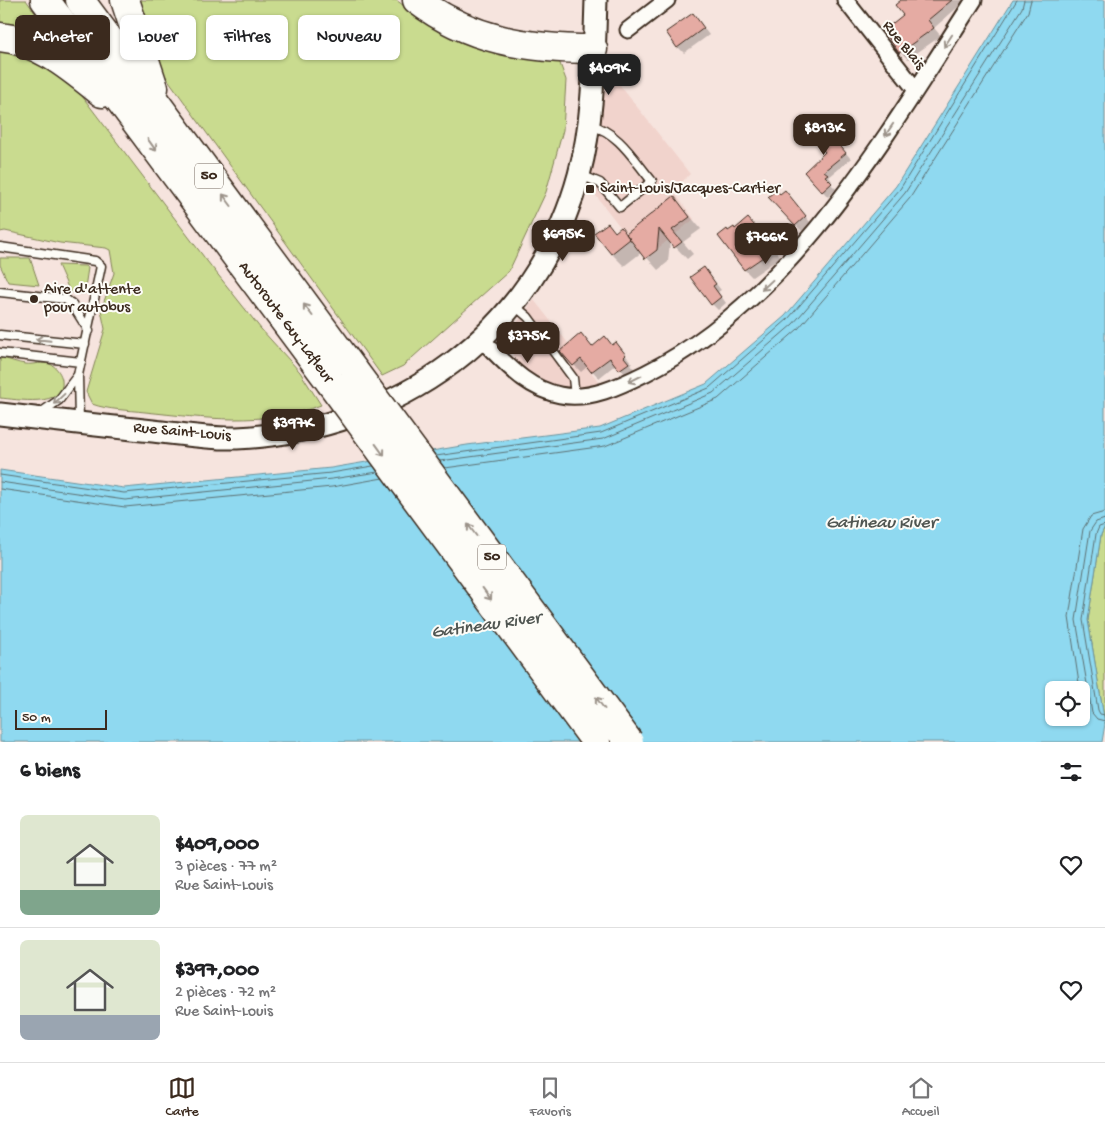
<!DOCTYPE html>
<html lang="fr">
<head>
<meta charset="utf-8">
<style>
	body { margin:0; font-family:"Gochi Hand",sans-serif; background:#f2f2f2; color:#202124; height:100vh; display:flex; flex-direction:column; font-size:19px; white-space:nowrap }
	* { box-sizing:border-box; margin:0 }
	p { font-size:16px; color:#757577 }
	.icon { flex:none; width:28px; height:28px; fill:none; stroke:currentColor; stroke-width:2; stroke-linecap:round; stroke-linejoin:round }
	.map { position:relative; height:742px; overflow:hidden }
	.drawer { display:flex; flex-direction:column; background:#fff; flex:1 }
	.drawer>* { flex:none }
	.guide { position:absolute; left:15px; top:15px; width:500px; height:45px; display:flex; gap:10px }
	.tools { position:absolute; left:1045px; top:681px; display:grid; gap:10px }
	.tools a { display:grid; place-items:center; width:45px; height:45px; border-radius:8px; background:#fff; box-shadow:0 1px 4px #0004; font-size:25px }
	.scale { position:absolute; left:15px; bottom:12px; width:92px; box-sizing:border-box; padding-left:5px; border:2px solid #3b2a1e; border-top:0; font-size:14px; line-height:18px; white-space:nowrap; color:#3b2a1e; -webkit-text-stroke:4px #fdfcf7; paint-order:stroke }
	.price { position:absolute; translate:-50% -42px; padding:0 11px; border-radius:10px; background:#3b2a1e; color:#fff; font-size:16px; line-height:32px; filter:drop-shadow(0 1px 2px #0008) }
	.price::after { content:''; position:absolute; left:50%; top:30px; width:15px; height:11px; margin-left:-8px; background:inherit; clip-path:polygon(0 0,100% 0,50% 100%) }
	.price.on { background:#222; color:#fff }
	ul { padding:0; list-style:none }
	li { display:flex; align-items:center; gap:15px; height:125px; padding:0 20px }
	li+li { border-top:1px solid #e0e0e0 }
	li span { display:grid; place-items:center; flex:none; width:140px; height:100px; border-radius:8px; color:#555 }
	li>.icon { margin-inline-start:auto }
	span .icon { width:60px; height:60px; fill:#fffc; stroke-width:1 }
	li b { font-size:21px }
	h2 { display:flex; justify-content:space-between; align-items:center; height:60px; padding:0 20px; font-size:21px }
	.tag { padding:0 18px; border-radius:8px; background:#fff; box-shadow:0 1px 4px #0004; font-size:18px; line-height:45px }
	.tag.on { background:#3b2a1e; color:#fff }
	.tab-bar { display:flex; justify-content:space-around; align-items:center; height:70px; border-top:1px solid #e0e0e0; background:#fff; font-size:14px; color:#757577 }
	.tab-bar a { display:grid; justify-items:center; gap:2px }
	.tab-bar .on { color:#3b2a1e }
	.map>svg:first-child { display:block }
</style>
</head>
<body>
<div class="map">
<svg width="1105" height="742" viewBox="0 0 1105 742">
	<rect width="100%" height="100%" fill="#f6e4de"/>
	<filter id="ink" filterUnits="userSpaceOnUse"><feTurbulence type="fractalNoise" baseFrequency=".02" numOctaves="2"/><feDisplacementMap in="SourceGraphic" scale="10" xChannelSelector="R" yChannelSelector="G"/><feConvolveMatrix kernelMatrix="1 2 1 2 8 2 1 2 1" color-interpolation-filters="sRGB"/></filter>
	<g filter="url(#ink)">
		<path fill="#f1d3cc" d="M608,70L690,174L673,191L694,219L645,259L590,188Z
			M534,300L602,386L583,390L556,388L534,378L518,363L510,349V332Z"/>
		<path fill="#c9db8f" stroke="#828256" d="M0,0H26L52,37L48,41L0,27Z
			M136,0H396L432,26L558,58L566,80L563,130L546,192L509,271L403,366L382,376L159,67Z
			M0,45L43,60L82,96L207,261L261,329L300,372L321,405C264,427 204,418 145,412C128,410 108,410 92,404L86,392L105,329L101,310L114,273L110,250L106,248L60,243L5,231L0,232Z
			M0,258H30L39,285L8,282L0,265Z
			M58,265L85,266L88,268L84,294L70,292Z
			M3,358C10,360 18,363 25,364C35,365 42,361 52,365C57,368 61,374 62,380C66,409 15,399 0,398V359Z
			M1105,526V724L1088,620L1101,535Z"/>
		<path fill="#8fd9f0" stroke="#6d939c" fill-rule="evenodd" d="M1013,0H1105V526L1101,535L1088,620L1105,724L1102,742H0V470L124,488L331,468L467,445L600,428L706,384L785,316L896,186ZM1054,690H1081V718H1054Z"/>
		<path fill="#0003" d="M903,0H966L934,28L941,36L908,59L900,52L904,16Z
			M693,14L709,35L684,53L678,47Z
			M820,122L851,159L829,177L832,181L830,183L836,189L828,197L805,172L826,153Z
			M785,192L810,222L802,231L770,197L780,196Z
			M674,197L701,229L683,242L693,254L687,259L670,241L668,262L658,270L642,252L624,266L612,254L616,233L621,229L627,235Z
			M756,227L781,257L752,277L745,270L728,232Z
			M709,275L721,290L718,292L726,303L718,310L712,304Z
			M581,335L592,347L613,346L616,344L632,363L630,364L635,370L627,376L616,364L599,378L588,366L581,372L574,365Z"/>
		<g fill="none" stroke-linecap="round" stroke-linejoin="round">
			<path stroke="#5d7072" stroke-width="1" d="M436,456L601,433L709,388L788,319L900,189L1017,0
				M440,461L603,439L713,393L793,324L905,193L1022,8L1024,0
				M445,468L605,446L718,399L798,329L910,198L1028,12L1031,0
				M0,475L124,493L331,473L373,466
				M0,482L125,500L332,479L378,472
				M0,489L125,507L332,487L383,478
				M1105,519L1096,522L1090,531L1076,620L1092,713L1097,719L1105,721
				M1105,525L1099,527L1096,534L1083,620L1098,710L1100,714L1105,715
				M1080,690L1069,617L1083,529L1091,516L1105,512"/>
		</g>
		<path fill="#e5aba3" stroke="#3b2a1e" d="M901,0H952L928,20L934,28L899,53L885,33L890,29L888,27L903,15L895,5Z
			M693,13L704,28L677,48L666,32Z
			M820,121L846,153L824,171L828,174L825,176L832,183L822,192L804,172L825,152L807,131Z
			M776,190L780,194L785,190L806,216L795,226L768,197Z
			M674,196L690,217L672,230L682,242L674,248L659,229L657,250L645,259L626,234Z
			M748,218L775,249L744,270L718,236L727,229L728,231L734,227L735,229Z
			M608,223L615,232L621,227L630,239L611,254L594,233Z
			M704,267L716,284L713,286L721,297L711,305L690,277Z
			M581,333L592,347L605,336L612,345L616,342L626,355L624,357L629,363L619,370L610,358L591,372L581,359L573,366L560,351Z"/>
		<g fill="none" stroke-linecap="round" stroke-linejoin="round">
			<defs>
				<path id="lane" d="M581,175L600,183L620,207L652,181C634,160 619,132 590,125
					M0,247L95,261L101,266L78,375L79,421
					M0,292L65,299L72,304L89,331
					M514,305L528,317L573,378L575,396
					M0,335L85,344
					M0,353L81,362
					M39,414L59,400L78,375"/>
				<path id="street" d="M845,0L916,90
					M628,30L667,0
					M481,339C505,362 525,388 560,395C589,401 620,386 646,373C792,300 888,133 974,0"/>
				<path id="secondary" d="M0,414C51,420 102,426 153,431C181,434 209,439 237,438C397,431 536,333 579,175C594,119 594,58 596,0"/>
				<path id="highway" d="M45,0L330,382
					M80,0L355,372
					M125,0L154,88
					M417,0C469,40 528,49 593,49
					M0,37C40,41 72,69 102,93"/>
			</defs>
			<use href="#lane" stroke="#3b2a1e" stroke-width="11"/>
			<use href="#street" stroke="#3b2a1e" stroke-width="19"/>
			<use href="#secondary" stroke="#3b2a1e" stroke-width="25"/>
			<use href="#highway" stroke="#3b2a1e" stroke-width="31"/>
			<use href="#lane" stroke="#fdfcf7" stroke-width="8"/>
			<use href="#street" stroke="#fdfcf7" stroke-width="15"/>
			<use href="#secondary" stroke="#fdfcf7" stroke-width="21"/>
			<use href="#highway" stroke="#fdfcf7" stroke-width="28"/>
			<defs>
				<path id="highway-bridge" d="M355,372L629,742
					M330,382L596,742"/>
			</defs>
			<use href="#highway-bridge" stroke="#3b2a1e" stroke-width="31" stroke-linecap="butt"/>
			<use href="#highway-bridge" stroke="#fdfcf7" stroke-width="28"/>
		</g>
		<defs><path id="oneway-shaft" d="M-6 0H5M1.5-3L5.5 0L1.5 3" fill="none" stroke-width="1.6" stroke-linecap="round" stroke-linejoin="round" transform="scale(1.25)"/></defs>
		<g stroke="#9c938a">
			<use href="#oneway-shaft" transform="translate(948 41) rotate(123)"/>
			<use href="#oneway-shaft" transform="translate(889 130) rotate(124)"/>
			<use href="#oneway-shaft" transform="translate(152 145) rotate(54)"/>
			<use href="#oneway-shaft" transform="translate(227 200) rotate(-127)"/>
			<use href="#oneway-shaft" transform="translate(767 285) rotate(137)"/>
			<use href="#oneway-shaft" transform="translate(308 310) rotate(-127)"/>
			<use href="#oneway-shaft" transform="translate(43 340) rotate(-174)"/>
			<use href="#oneway-shaft" transform="translate(635 379) rotate(153)"/>
			<use href="#oneway-shaft" transform="translate(59 399) rotate(137)"/>
			<use href="#oneway-shaft" transform="translate(380 450) rotate(54)"/>
			<use href="#oneway-shaft" transform="translate(472 530) rotate(-127)"/>
			<use href="#oneway-shaft" transform="translate(487 594) rotate(54)"/>
			<use href="#oneway-shaft" transform="translate(600 703) rotate(-127)"/>
		</g>
	</g>
	<g fill="#3b2a1e" stroke="#fdfcf7" stroke-width="2">
		<rect x="585" y="184" width="10" height="10" rx="2.5"/>
		<circle cx="34" cy="299" r="5"/>
	</g>
	<g text-anchor="middle" dominant-baseline="central" stroke-width="4" stroke-linejoin="round" paint-order="stroke">
		<g fill="#fdfcf7" stroke="#75695f" stroke-width="1">
			<rect x="195" y="163.5" width="28" height="25" rx="4"/>
			<rect x="478" y="544.5" width="28" height="25" rx="4"/>
		</g>
		<g font-size="15" font-weight="bold" fill="#3b2a1e">
			<text x="209" y="176">50</text>
			<text x="492" y="557">50</text>
		</g>
		<g font-size="16" fill="#3b2a1e" stroke="#fdfcf7">
			<text transform="translate(903 46) rotate(51)">Rue Blais</text>
			<text transform="translate(285 323) rotate(53)">Autoroute Guy-Lafleur</text>
			<text transform="translate(182 433) rotate(5)">Rue Saint-Louis</text>
		</g>
		<g font-size="16" fill="#3b2a1e" stroke="#fdfcf7" text-anchor="start">
			<text x="600" y="189">Saint-Louis/Jacques-Cartier</text>
			<text x="44" y="290">Aire d'attente<tspan x="44" dy="18">pour autobus</tspan></text>
		</g>
		<g font-size="18" font-style="italic" fill="#505652" stroke="#fdfcf7">
			<text x="881" y="523">Gatineau River</text>
			<text transform="translate(486 626) rotate(-8)">Gatineau River</text>
		</g>
	</g>
</svg>
<div class="tools">
<a><svg class="icon" aria-label="locate" viewBox="0 0 24 24"><circle cx="12" cy="12" r="6"/><path d="M12 2v4M12 18v4M2 12h4M18 12h4"/></svg></a>
</div>
<div class="scale">50 m</div>
<b class="price on" style="left:609px;top:96px">$409K</b>
<b class="price" style="left:824px;top:156px">$813K</b>
<b class="price" style="left:563px;top:262px">$695K</b>
<b class="price" style="left:766px;top:265px">$766K</b>
<b class="price" style="left:528px;top:364px">$375K</b>
<b class="price" style="left:293px;top:451px">$397K</b>
<div class="guide">
<a class="tag on">Acheter</a>
<a class="tag">Louer</a>
<a class="tag">Filtres</a>
<a class="tag">Nouveau</a>
</div>
</div>
<section class="drawer">
<h2>6 biens<svg class="icon" aria-label="filters" viewBox="0 0 24 24"><path d="M4 7h16M4 17h16"/><circle cx="9" cy="7" r="2"/><circle cx="15" cy="17" r="2"/></svg></h2>
<ul>
<li><span style="background:linear-gradient(#dfe7d0 75%,#7fa58c 0)"><svg class="icon" aria-label="home" viewBox="0 0 24 24"><path d="M3 11l9-7 9 7M6 9v11h12V9"/></svg></span><div><b>$409,000</b><p>3 pièces · 77 m²</p><p>Rue Saint-Louis</p></div><svg class="icon" aria-label="heart" viewBox="0 0 24 24"><path d="M12 20l-8-8c-3-5 5-10 8-4 3-6 11-1 8 4z"/></svg></li>
<li><span style="background:linear-gradient(#dfe7d0 75%,#9aa5b1 0)"><svg class="icon" aria-label="home" viewBox="0 0 24 24"><path d="M3 11l9-7 9 7M6 9v11h12V9"/></svg></span><div><b>$397,000</b><p>2 pièces · 72 m²</p><p>Rue Saint-Louis</p></div><svg class="icon" aria-label="heart" viewBox="0 0 24 24"><path d="M12 20l-8-8c-3-5 5-10 8-4 3-6 11-1 8 4z"/></svg></li>
</ul>
</section>
<nav class="tab-bar">
<a class="on"><svg class="icon" aria-label="map" viewBox="0 0 24 24"><path d="M3 6l6-2 6 2 6-2v14l-6 2-6-2-6 2zM9 4v14M15 6v14"/></svg>Carte</a>
<a><svg class="icon" aria-label="saved" viewBox="0 0 24 24"><path d="M7 4h10v16l-5-4-5 4z"/></svg>Favoris</a>
<a><svg class="icon" aria-label="home" viewBox="0 0 24 24"><path d="M3 11l9-7 9 7M6 9v11h12V9"/></svg>Accueil</a>
</nav>
</body>
</html>
